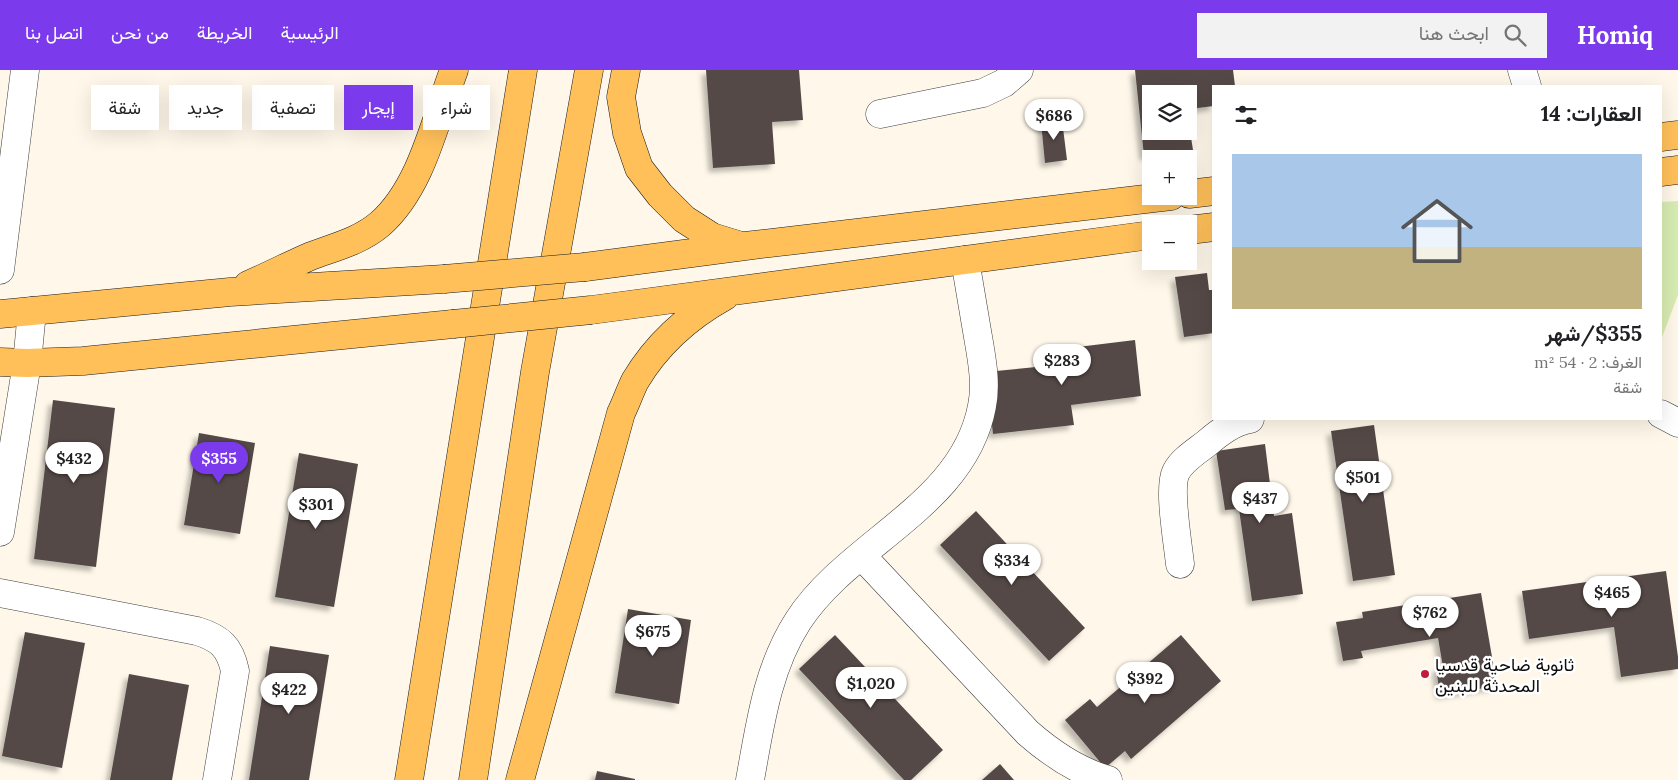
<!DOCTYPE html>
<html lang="ar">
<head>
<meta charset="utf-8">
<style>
	body { margin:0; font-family:Lora,Vazirmatn,serif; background:#f2f2f2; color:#202124; direction:rtl; height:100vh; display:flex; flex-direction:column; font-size:19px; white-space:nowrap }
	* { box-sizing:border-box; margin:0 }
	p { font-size:16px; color:#757577 }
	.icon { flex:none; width:28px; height:28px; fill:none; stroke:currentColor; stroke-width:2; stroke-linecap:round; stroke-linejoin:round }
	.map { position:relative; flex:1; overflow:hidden; direction:ltr }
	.sheet { position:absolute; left:1212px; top:15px; width:450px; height:335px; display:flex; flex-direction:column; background:#fff; border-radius:0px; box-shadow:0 5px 20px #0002; direction:rtl }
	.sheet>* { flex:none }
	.banner { position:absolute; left:15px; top:15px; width:475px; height:45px; direction:rtl; display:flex; gap:10px }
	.tools { position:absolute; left:1142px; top:15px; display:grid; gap:10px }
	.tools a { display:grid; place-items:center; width:55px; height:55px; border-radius:0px; background:#fff; box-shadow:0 5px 20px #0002; font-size:25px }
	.price { position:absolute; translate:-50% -42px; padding:0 11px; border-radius:18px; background:#fff; color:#222; font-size:16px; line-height:32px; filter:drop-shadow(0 1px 2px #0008) }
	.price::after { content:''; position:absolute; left:50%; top:30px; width:15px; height:11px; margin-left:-8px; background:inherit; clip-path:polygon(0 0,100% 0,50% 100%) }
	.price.current { background:#7c3aed; color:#fff }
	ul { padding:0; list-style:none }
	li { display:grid; align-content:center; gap:10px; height:265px; padding:0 20px }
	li+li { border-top:1px solid #e0e0e0 }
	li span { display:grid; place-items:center; height:155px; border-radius:0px; color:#555 }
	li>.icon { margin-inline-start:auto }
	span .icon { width:90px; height:90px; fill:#fffc; stroke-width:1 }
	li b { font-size:21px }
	h2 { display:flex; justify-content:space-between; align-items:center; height:60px; padding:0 20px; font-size:21px }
	.chip { padding:0 18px; border-radius:0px; background:#fff; box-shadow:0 5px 20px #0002; font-size:18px; line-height:45px }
	.chip.current { background:#7c3aed; color:#fff }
	header { display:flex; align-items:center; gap:30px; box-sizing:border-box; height:70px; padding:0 25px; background:#7c3aed; color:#fff }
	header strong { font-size:24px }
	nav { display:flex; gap:28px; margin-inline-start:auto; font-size:18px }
	.search { width:350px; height:45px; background:#f2f2f2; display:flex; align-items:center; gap:12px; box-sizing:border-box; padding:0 18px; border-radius:0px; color:#757577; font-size:19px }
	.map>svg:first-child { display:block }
</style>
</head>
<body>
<header>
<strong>Homiq</strong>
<div class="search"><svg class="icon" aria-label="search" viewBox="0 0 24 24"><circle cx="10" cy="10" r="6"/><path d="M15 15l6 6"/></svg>ابحث هنا</div>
<nav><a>الرئيسية</a><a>الخريطة</a><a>من نحن</a><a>اتصل بنا</a></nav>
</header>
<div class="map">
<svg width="1678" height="710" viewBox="0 0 1678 710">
	<defs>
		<filter id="shadow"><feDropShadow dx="-4.5" dy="4.5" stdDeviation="2.5" flood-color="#0004"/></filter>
	</defs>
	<rect width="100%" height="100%" fill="#fff8ea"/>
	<path fill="#d7ecb1" d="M1678,131V225L1661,270V132Z"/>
	<path fill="#554a47" filter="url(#shadow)" d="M706,0H799L803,50L772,52L775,94L713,98Z
		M1135,0H1233L1235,16H1214V36L1189,39V24H1151V61H1190L1193,80L1144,86Z
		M1062,50L1067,90L1045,93L1041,52Z
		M1207,203L1209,220H1214V263L1184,267L1175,207Z
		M1135,270L1141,326L1071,335L1074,355L993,364L986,302L1046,296L1045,281Z
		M53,330L115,338L96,497L34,489Z
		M1374,355L1395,505L1353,511L1331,361Z
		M199,363L255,373L240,464L184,455Z
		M1265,374L1274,446L1292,443L1303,524L1252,531L1239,439L1225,440L1216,381Z
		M299,383L358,394L334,537L275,527Z
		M976,441L1085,558L1049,591L940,475Z
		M1666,501L1678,587V599L1621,607L1614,557L1529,569L1522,521Z
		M1481,523L1497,616L1440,625L1436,598L1443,597L1438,568L1361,581L1363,588L1343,591L1336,552L1363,548L1362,542Z
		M628,539L691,550L679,634L615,623Z
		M25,562L85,573L62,698L2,686Z
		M835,565L943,680L911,710H904L799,599Z
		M1181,565L1221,611L1131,689L1125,681L1105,698L1065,650L1090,629L1097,637Z
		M270,576L329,585L309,710H249Z
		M129,604L189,615L172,710H110Z
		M1000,694L1014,710H982Z
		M597,701L635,709V710H595Z"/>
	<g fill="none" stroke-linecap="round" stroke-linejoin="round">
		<defs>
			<path id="minor" d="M1522,0L1527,16
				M880,44L983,23L1004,13L1019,0
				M0,200L25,0
				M1661,344L1678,353
				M0,462L27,293L32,241
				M861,485L1028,663C1052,684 1077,701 1108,710
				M1180,494C1178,474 1168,418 1176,402C1182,390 1197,381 1207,373C1220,362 1233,352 1250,349
				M0,523L197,561C220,568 230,577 235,601L217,710
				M750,710C760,655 767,599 798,551C849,472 964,435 982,336C987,312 981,285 977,261C973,237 969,213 965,190"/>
			<path id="major" d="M626,0L621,27L627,63L639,98L660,125L684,149L712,167L738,175
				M1661,67L1678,65
				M1661,102L1678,100
				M1189,124L1214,121
				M1189,160L1214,157
				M585,197L745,176L1171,126
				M248,215C269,206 290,195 311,186C335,177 360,171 380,154C422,117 435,50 454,0
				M591,240L1151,165
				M0,244L230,222L444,209
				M0,292L27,293L83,291L453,254
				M409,710L523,0
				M473,710L535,302L589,0
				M520,710L621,343C626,333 630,321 635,311C657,274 687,247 725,226"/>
		</defs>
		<use href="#minor" stroke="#3e3e3e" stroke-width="29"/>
		<use href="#major" stroke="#1c1c1c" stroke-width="29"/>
		<use href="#minor" stroke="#fff" stroke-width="28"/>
		<use href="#major" stroke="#ffc05a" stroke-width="28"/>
		<defs>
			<path id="major-bridge" d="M444,209L585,197
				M453,254L591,240"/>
		</defs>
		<use href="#major-bridge" stroke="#1c1c1c" stroke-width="29" stroke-linecap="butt"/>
		<use href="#major-bridge" stroke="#ffc05a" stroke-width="28"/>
	</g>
	<circle fill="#c41b3a" stroke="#fff" stroke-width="2" cx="1425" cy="604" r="5"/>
	<g text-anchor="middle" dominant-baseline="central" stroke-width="5" stroke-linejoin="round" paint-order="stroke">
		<g font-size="18" fill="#0b0b0b" stroke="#fff" text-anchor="start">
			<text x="1435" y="594">ثانوية ضاحية قدسيا<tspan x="1435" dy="21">المحدثة للبنين</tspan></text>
		</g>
	</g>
</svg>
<div class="tools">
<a><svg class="icon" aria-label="layers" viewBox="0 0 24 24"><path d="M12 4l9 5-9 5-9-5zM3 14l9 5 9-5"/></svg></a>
<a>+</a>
<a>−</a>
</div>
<b class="price" style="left:1054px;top:71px">$686</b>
<b class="price" style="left:1062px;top:316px">$283</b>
<b class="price" style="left:74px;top:414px">$432</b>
<b class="price current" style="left:219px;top:414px">$355</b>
<b class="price" style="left:1363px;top:433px">$501</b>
<b class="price" style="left:1260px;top:454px">$437</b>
<b class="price" style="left:316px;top:460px">$301</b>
<b class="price" style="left:1012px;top:516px">$334</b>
<b class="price" style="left:1612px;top:548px">$465</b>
<b class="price" style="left:1430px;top:568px">$762</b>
<b class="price" style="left:653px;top:587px">$675</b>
<b class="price" style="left:1145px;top:634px">$392</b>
<b class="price" style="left:871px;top:639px">$1,020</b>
<b class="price" style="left:289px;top:645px">$422</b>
<div class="banner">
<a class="chip">شراء</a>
<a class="chip current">إيجار</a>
<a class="chip">تصفية</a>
<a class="chip">جديد</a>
<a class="chip">شقة</a>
</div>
<section class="sheet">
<h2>العقارات: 14<svg class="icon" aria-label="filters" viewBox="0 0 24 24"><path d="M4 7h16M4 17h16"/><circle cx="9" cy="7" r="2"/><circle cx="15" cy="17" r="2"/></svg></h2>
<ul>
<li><span style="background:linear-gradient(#a9c7e8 60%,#c2b280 0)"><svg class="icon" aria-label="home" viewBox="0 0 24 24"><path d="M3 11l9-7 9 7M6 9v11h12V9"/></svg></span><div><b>$355/شهر</b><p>الغرف: 2 · 54 m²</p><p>شقة</p></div></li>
</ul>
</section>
</div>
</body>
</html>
